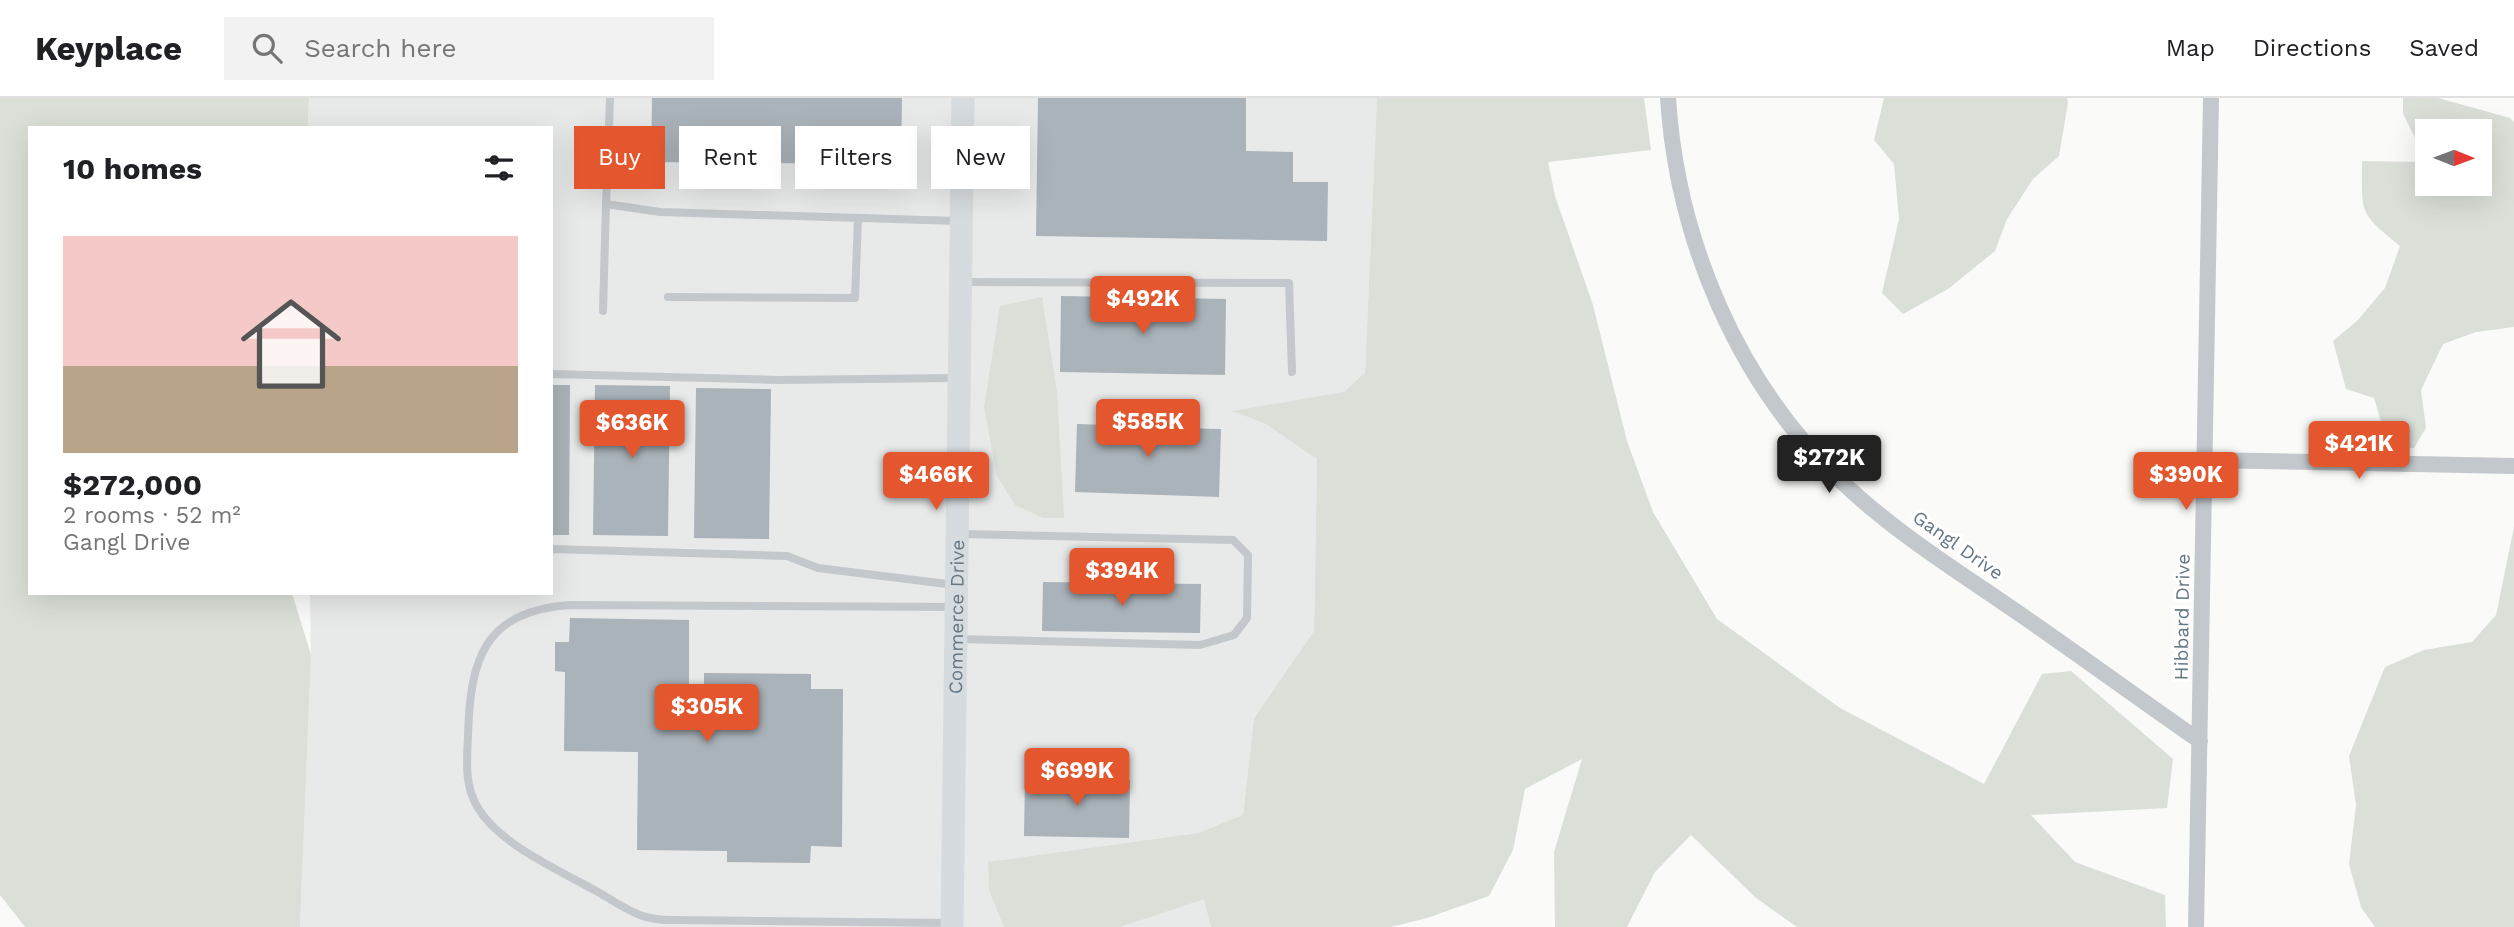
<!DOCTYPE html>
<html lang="en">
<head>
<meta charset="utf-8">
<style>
	body { margin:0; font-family:"Work Sans",sans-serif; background:#f2f2f2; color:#202124; height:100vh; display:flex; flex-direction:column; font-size:26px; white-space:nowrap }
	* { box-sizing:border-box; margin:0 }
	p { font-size:23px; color:#757577 }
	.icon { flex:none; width:38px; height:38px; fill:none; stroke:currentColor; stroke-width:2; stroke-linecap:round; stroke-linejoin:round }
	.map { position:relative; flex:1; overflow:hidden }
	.sheet { position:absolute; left:28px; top:28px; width:525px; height:469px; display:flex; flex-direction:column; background:#fff; border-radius:0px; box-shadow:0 7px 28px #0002 }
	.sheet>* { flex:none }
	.hud { position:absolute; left:574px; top:28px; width:665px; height:63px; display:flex; gap:14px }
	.needle { width:46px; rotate:91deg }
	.fabs { position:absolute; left:2415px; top:21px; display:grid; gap:14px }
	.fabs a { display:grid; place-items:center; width:77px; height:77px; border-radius:0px; background:#fff; box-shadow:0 7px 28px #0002; font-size:35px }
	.price { position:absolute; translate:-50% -60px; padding:0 16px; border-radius:7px; background:#e4572e; color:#fff; font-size:23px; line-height:46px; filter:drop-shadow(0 2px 4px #0008) }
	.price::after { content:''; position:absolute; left:50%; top:42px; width:21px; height:16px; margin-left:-10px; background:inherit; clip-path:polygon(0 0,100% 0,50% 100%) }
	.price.active { background:#222; color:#fff }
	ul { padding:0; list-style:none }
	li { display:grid; align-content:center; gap:14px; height:371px; padding:0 35px }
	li+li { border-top:2px solid #e0e0e0 }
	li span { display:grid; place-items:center; height:217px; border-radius:0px; color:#555 }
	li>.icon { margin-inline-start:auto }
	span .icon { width:126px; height:126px; fill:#fffc; stroke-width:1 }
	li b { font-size:30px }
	h2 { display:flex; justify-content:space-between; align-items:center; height:84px; padding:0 35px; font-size:30px }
	.tag { padding:0 24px; border-radius:0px; background:#fff; box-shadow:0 7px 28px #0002; font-size:24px; line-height:63px }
	.tag.active { background:#e4572e; color:#fff }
	header { display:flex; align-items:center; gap:42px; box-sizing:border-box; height:98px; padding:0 35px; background:#fff; border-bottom:2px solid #e0e0e0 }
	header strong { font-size:33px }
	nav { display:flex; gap:38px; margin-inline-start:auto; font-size:24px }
	.search { width:490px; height:63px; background:#f2f2f2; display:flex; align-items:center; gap:18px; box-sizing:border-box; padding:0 24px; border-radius:0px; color:#757577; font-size:26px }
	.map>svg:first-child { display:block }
</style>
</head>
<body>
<header>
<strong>Keyplace</strong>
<div class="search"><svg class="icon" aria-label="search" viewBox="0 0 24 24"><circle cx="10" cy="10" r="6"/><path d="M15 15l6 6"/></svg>Search here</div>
<nav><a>Map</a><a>Directions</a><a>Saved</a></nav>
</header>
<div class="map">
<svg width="2514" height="829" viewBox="0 0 2514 829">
	<rect width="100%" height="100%" fill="#fafaf8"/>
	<path fill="#e8e9e9" d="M309,0H1377L1365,274L1344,294L1317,360L1314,533L1254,620L1243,717L1205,800L1211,829H300L311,557L310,495H551V30H308Z"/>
	<path fill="#dadfd7" d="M0,0H309L308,30H30V495H292L311,557L300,829H25L0,797Z
		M1377,0H1644L1651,52L1548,64L1555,98L1593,207L1627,343L1653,414L1717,521L1840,610L1984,686L2042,576L2071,573L2173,661L2167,710L2031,717L2075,764L2165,797L2166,829H1797L1756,800L1691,737L1655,774L1627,829H1555L1554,754L1582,661L1525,691L1513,752L1489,798L1427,820L1391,829H1211L1204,801L1120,829H1004L989,792L988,764L1199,735L1243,717L1254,620L1314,533L1317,361L1266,326L1233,313L1344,294L1365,274Z
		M1884,0H2067L2068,5L2059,58L2033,81L2007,121L1995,153L1948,191L1903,216L1882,195L1899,121L1894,66L1874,42Z
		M2403,0H2438L2510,20L2514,24V229L2476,234L2443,246L2421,292L2426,330L2414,350L2389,351L2374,300L2346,291L2333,243L2357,223L2385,190L2400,148C2358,114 2362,116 2362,63L2427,64V86H2480V33H2427V63L2403,16Z
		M1042,199L1057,294L1064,420H1043L1015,407L997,378L984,309L1000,208Z
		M2514,429V829H2375L2361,809L2349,766L2356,707L2349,658L2385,569L2424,552L2472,544L2496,517Z"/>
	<path fill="#aab3b9" d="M652,0H902L901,66L651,64Z
		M1038,0H1246V53L1293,54V84H1328L1327,143L1036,138Z
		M1061,198L1226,201L1225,277L1060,274Z
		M551,287H570L569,437H551Z
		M595,287L670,288L668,438L593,437Z
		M696,290L771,291L769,441L694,440Z
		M1139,316L1177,317L1176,330L1221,331L1219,399L1075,394L1077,326L1138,328Z
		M1043,484L1201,486L1200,535L1042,533Z
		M570,520L689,522V625L731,626V590H704V575L811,576V591H843L842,749L811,748L810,765L727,764V753L637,752L638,654L564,653L565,574L555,573V544H569Z
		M1025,679L1130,682L1129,740L1024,738Z"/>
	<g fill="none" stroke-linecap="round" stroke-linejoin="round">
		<path stroke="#c3c8cc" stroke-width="8" d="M606,106L610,0
			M964,184L1289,185L1292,274
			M668,199L855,200L858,120
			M603,213L606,106L660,114L958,123
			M551,276L779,282L957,280
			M551,451L787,458L818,470L955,487
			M958,541L1200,547L1234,537L1247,520L1248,457L1233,442L961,436
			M949,825L672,822C661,822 650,821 640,817C626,812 612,802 598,794C561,773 500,747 478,710C464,687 467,663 468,638C470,561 484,513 570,507L955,509"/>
		<path stroke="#c3c8cc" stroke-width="16" d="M1668,0C1677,141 1737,284 1840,382C1896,436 1964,477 2027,521C2085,561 2142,603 2200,643
			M2205,362L2514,368
			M2196,829L2211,0"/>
		<path stroke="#d6dbdf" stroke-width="23" id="s1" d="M952,829L963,0"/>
	</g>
	<g text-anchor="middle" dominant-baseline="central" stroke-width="7" stroke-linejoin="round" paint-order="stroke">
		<g font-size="19" fill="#657683" stroke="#fff">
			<text transform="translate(1958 447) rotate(35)">Gangl Drive</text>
			<text stroke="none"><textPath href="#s1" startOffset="310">Commerce Drive</textPath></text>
			<text transform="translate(2182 519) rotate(-89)">Hibbard Drive</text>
		</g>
	</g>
</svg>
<div class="fabs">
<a><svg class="needle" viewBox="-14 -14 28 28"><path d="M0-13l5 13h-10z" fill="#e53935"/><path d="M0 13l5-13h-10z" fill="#757577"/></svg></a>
</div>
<b class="price" style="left:1143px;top:238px">$492K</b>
<b class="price" style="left:1148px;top:361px">$585K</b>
<b class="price" style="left:632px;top:362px">$636K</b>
<b class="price" style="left:2359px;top:383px">$421K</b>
<b class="price active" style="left:1829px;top:397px">$272K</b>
<b class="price" style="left:936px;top:414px">$466K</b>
<b class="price" style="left:2186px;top:414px">$390K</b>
<b class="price" style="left:1122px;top:510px">$394K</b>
<b class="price" style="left:707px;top:646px">$305K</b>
<b class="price" style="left:1077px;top:710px">$699K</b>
<div class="hud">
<a class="tag active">Buy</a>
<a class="tag">Rent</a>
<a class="tag">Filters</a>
<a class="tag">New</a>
</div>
<section class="sheet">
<h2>10 homes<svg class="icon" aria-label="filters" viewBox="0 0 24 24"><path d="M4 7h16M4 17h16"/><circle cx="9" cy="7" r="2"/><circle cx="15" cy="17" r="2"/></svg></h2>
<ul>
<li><span style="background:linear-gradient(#f6c9c9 60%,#b9a48a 0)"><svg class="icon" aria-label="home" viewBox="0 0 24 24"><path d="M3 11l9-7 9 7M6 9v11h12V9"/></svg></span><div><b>$272,000</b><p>2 rooms · 52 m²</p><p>Gangl Drive</p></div></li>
</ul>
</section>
</div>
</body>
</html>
